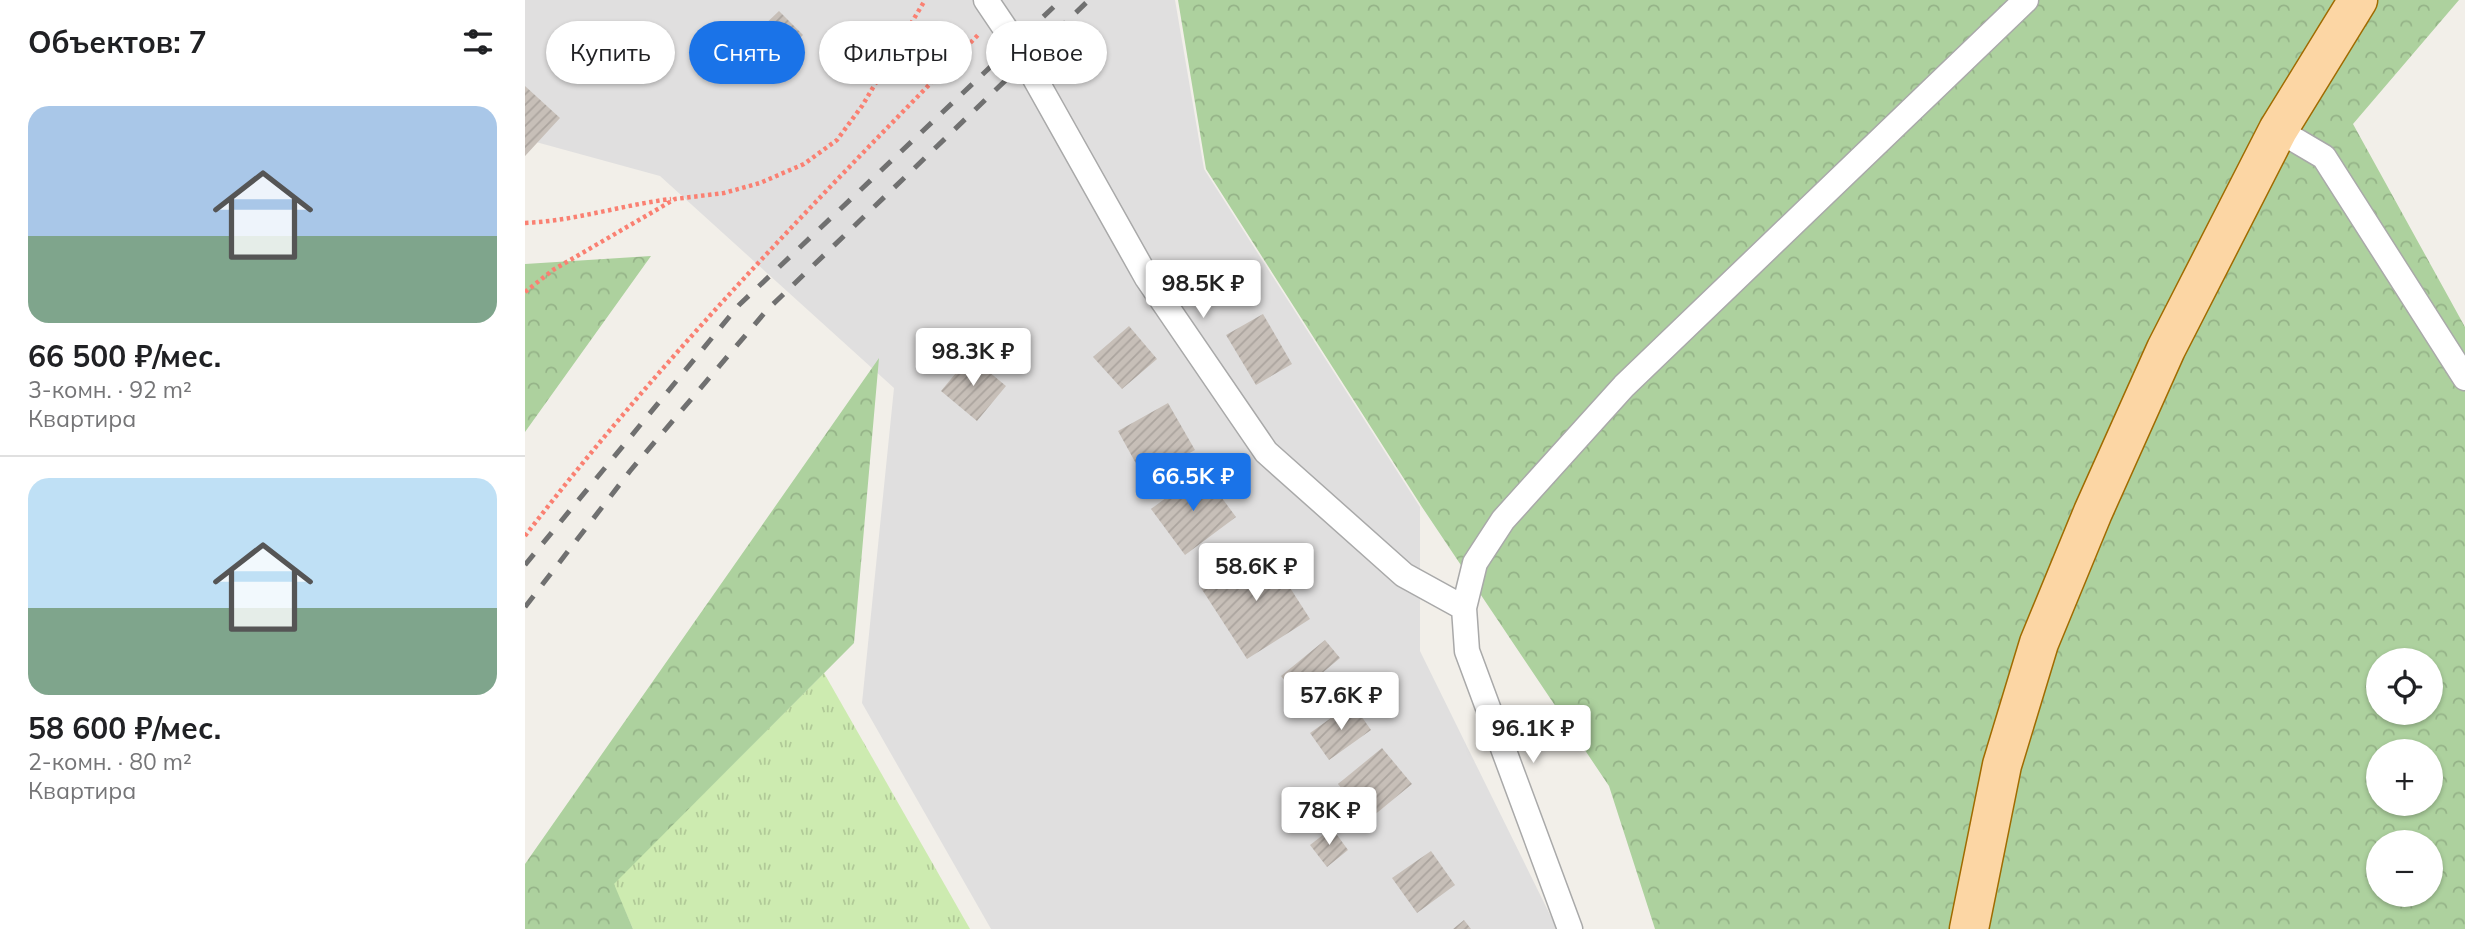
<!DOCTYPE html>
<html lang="ru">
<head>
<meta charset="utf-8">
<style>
	body { margin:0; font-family:Mulish,sans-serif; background:#f6f6f6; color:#202124; height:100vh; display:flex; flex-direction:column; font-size:26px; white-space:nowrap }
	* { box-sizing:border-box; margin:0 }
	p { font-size:23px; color:#757577 }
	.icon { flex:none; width:38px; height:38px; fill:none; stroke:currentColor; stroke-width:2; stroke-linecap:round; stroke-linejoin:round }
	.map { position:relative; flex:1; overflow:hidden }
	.panel { display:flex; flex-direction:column; background:#fff; width:525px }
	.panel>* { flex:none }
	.guide { position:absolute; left:21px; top:21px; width:665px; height:63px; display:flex; gap:14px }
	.tools { position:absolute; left:1841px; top:648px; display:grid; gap:14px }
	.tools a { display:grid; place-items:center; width:77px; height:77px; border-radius:50%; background:#fff; box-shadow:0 2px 5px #0004; font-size:35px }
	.price { position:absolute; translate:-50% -60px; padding:0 16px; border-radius:7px; background:#fff; color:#222; font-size:23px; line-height:46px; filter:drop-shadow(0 2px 4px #0008) }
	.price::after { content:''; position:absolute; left:50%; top:42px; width:21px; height:16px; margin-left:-10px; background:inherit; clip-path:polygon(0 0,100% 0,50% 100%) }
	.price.active { background:#1a73e8; color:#fff }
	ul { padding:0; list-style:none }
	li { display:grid; align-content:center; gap:14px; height:371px; padding:0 28px }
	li+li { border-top:2px solid #e0e0e0 }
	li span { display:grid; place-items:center; height:217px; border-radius:21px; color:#555 }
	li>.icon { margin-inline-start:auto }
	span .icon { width:126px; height:126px; fill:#fffc; stroke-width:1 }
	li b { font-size:30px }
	h2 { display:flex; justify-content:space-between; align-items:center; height:84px; padding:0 28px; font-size:30px }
	.pill { padding:0 24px; border-radius:32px; background:#fff; box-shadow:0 2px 5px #0004; font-size:24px; line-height:63px }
	.pill.active { background:#1a73e8; color:#fff }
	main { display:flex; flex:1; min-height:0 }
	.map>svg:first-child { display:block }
</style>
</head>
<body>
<main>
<section class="panel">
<h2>Объектов: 7<svg class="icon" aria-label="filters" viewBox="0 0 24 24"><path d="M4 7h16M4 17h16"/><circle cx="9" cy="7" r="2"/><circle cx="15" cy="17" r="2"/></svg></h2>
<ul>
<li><span style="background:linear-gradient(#a9c7e8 60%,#7fa58c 0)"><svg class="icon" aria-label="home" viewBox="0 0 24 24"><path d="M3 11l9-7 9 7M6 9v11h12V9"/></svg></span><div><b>66 500 ₽/мес.</b><p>3-комн. · 92 m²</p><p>Квартира</p></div></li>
<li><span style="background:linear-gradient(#bfe0f5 60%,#7fa58c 0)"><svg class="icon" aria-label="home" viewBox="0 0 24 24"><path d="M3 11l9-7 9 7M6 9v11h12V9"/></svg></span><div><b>58 600 ₽/мес.</b><p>2-комн. · 80 m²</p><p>Квартира</p></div></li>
</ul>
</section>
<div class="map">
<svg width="1940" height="929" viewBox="0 0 1940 929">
	<defs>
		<pattern id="grass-tufts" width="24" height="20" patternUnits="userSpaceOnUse" patternTransform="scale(1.75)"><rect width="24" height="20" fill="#cdebb0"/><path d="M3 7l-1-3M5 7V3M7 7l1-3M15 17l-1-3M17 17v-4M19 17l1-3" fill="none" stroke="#b0c997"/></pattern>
		<pattern id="forest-crowns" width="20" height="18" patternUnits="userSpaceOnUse" patternTransform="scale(1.75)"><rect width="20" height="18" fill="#add19e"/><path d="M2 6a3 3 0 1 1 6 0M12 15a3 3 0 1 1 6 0" fill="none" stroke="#95b388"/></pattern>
		<pattern id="building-hatch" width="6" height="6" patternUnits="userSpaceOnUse" patternTransform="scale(1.75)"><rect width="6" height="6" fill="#c7bfb8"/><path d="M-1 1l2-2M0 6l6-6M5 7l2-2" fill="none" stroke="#aba49e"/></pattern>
	</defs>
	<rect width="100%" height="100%" fill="#f2efe9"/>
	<path fill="#e0dfdf" d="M0,0H650L679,169L895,507V651L1032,929H466L337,703L369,388L135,176L0,139Z"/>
	<path fill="url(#grass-tufts)" d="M299,673L445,929H108L88,884Z"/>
	<path fill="url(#forest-crowns)" fill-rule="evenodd" d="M653,0H1934L1828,124L1940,327V929H1130L1084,786L897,507L681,169ZM1853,660H1906V712H1853ZM1853,751H1906V803H1853ZM1853,842H1906V894H1853Z
		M126,256L0,432V264Z
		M354,358L329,643L89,884L108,929H0V864Z"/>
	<path fill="url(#building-hatch)" d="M254,11L278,35L253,60L229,35Z
		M0,86L35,118L0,156Z
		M738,314L767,364L731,385L701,335Z
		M604,326L632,359L597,389L568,357Z
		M445,356L481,386L452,421L416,391Z
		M643,403L670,450L619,478L593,431Z
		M677,471L711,517L660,555L626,509Z
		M739,547L785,619L722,659L676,588Z
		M800,640L815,658L771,695L756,676Z
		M827,703L846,730L804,760L785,733Z
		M857,748L887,784L842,821L813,784Z
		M807,828L823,850L802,867L785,845Z
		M906,851L930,885L892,913L867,878Z
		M939,920L946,929H928Z"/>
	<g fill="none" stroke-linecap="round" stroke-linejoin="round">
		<defs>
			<path id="minor" d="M461,0L490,43L622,278L741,452L879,575L939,608
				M1753,130L1799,157L1940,378
				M1045,929L942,651L939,608L950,563L978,520L1099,386L1501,0"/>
			<path id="primary" d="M1444,929L1477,765L1514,643L1568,512L1641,349L1753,130L1833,0"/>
		</defs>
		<use href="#minor" stroke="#a9a9a9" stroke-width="27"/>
		<use href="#primary" stroke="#a06b00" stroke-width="41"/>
		<path stroke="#fa8072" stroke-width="4.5" stroke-dasharray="3.5 3.5" stroke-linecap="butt" d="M0,223C49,221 97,205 146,199
			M0,292L28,270L150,199L199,193L235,183L279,164L312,140L337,106L400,0
			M0,536C137,357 295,196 453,35"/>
		<use href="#minor" stroke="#fff" stroke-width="24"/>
		<use href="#primary" stroke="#fcd6a4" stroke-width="38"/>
		<path stroke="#707070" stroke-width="5" stroke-dasharray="14 14" stroke-linecap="butt" d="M0,565L214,305L536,0
			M0,607L105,471L242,310L564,0"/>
	</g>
</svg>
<div class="tools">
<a><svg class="icon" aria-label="locate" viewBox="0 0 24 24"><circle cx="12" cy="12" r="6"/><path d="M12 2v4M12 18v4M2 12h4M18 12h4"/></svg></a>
<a>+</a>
<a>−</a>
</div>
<b class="price" style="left:678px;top:320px">98.5K ₽</b>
<b class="price" style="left:448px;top:388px">98.3K ₽</b>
<b class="price active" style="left:668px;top:513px">66.5K ₽</b>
<b class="price" style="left:731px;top:603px">58.6K ₽</b>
<b class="price" style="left:816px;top:732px">57.6K ₽</b>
<b class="price" style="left:1008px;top:765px">96.1K ₽</b>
<b class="price" style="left:804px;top:847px">78K ₽</b>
<div class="guide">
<a class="pill">Купить</a>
<a class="pill active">Снять</a>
<a class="pill">Фильтры</a>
<a class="pill">Новое</a>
</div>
</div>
</main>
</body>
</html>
